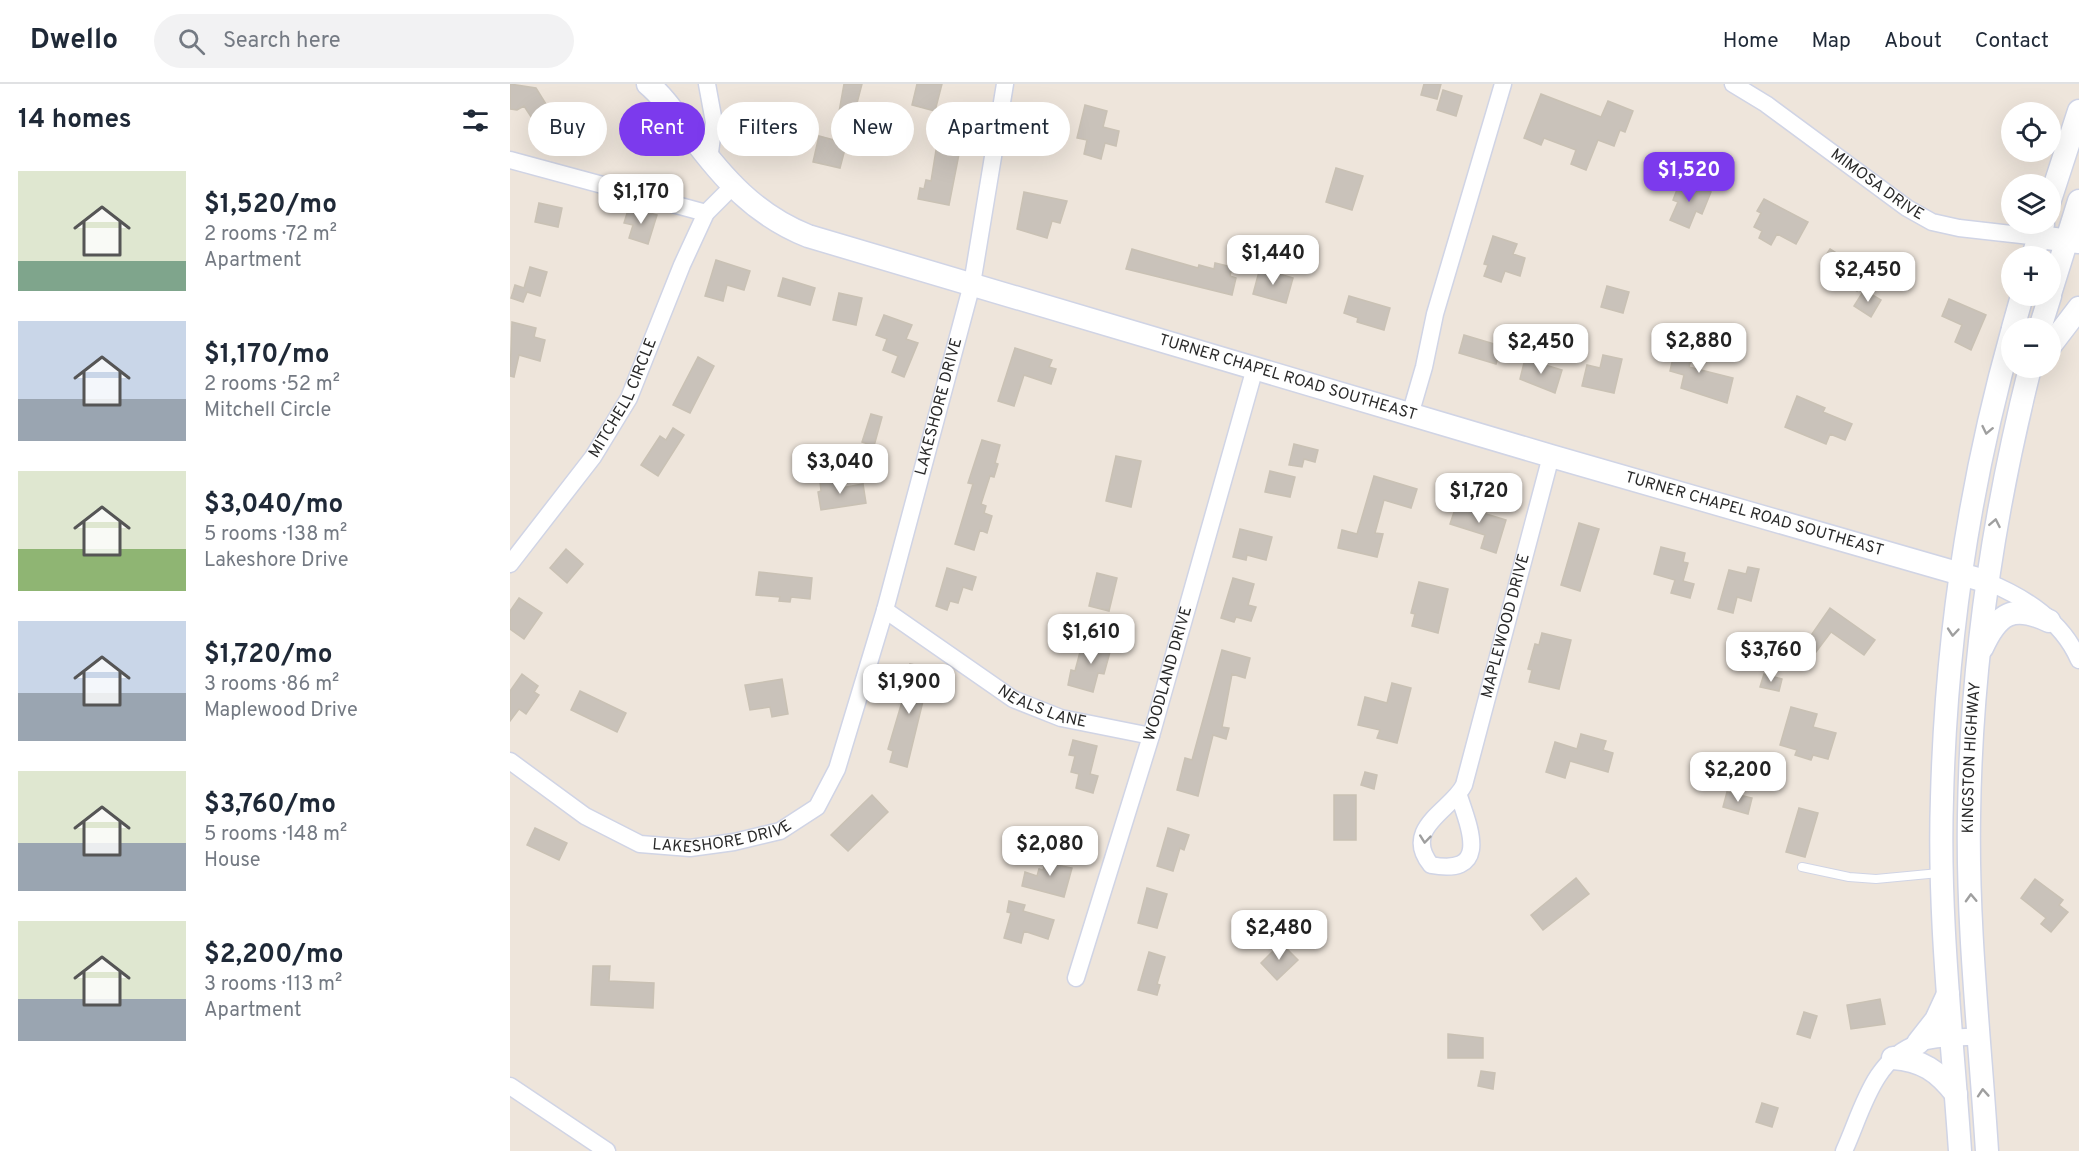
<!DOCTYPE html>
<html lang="en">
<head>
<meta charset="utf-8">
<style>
	body { margin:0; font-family:Overpass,sans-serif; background:#f2f2f3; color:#1f2937; height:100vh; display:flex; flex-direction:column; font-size:22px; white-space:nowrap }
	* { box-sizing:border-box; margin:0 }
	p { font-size:20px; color:#747a83 }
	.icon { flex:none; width:33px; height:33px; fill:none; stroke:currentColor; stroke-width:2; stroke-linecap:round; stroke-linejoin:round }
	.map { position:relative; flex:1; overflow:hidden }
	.side { display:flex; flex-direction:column; background:#fff; width:510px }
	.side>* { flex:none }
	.guide { position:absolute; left:18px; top:18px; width:570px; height:54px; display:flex; gap:12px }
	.controls { position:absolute; left:1491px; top:18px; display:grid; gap:12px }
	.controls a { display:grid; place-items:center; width:60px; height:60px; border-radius:50%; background:#fff; box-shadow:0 6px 24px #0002; font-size:30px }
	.price { position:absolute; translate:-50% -51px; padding:0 14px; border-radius:12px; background:#fff; color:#222; font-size:20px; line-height:39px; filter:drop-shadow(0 2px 3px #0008) }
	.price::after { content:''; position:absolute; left:50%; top:36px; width:18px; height:14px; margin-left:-9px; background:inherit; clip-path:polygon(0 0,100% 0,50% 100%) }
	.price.active { background:#7c3aed; color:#fff }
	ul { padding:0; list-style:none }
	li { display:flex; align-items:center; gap:18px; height:150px; padding:0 18px }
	li span { display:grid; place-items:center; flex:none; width:168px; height:120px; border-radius:0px; color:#555 }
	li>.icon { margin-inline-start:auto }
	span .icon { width:72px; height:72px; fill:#fffc; stroke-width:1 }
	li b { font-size:26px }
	h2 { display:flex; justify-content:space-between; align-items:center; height:72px; padding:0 18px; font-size:26px }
	.pill { padding:0 21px; border-radius:27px; background:#fff; box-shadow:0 6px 24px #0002; font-size:21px; line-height:54px }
	.pill.active { background:#7c3aed; color:#fff }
	header { display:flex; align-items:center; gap:36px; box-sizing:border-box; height:84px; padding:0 30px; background:#fff; border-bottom:2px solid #e0e1e3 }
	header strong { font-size:28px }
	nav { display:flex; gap:33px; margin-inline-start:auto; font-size:21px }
	.search { width:420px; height:54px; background:#f2f2f3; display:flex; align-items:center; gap:15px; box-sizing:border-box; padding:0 21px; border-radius:33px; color:#747a83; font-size:22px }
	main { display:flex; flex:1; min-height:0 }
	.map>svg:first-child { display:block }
</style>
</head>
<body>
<header>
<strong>Dwello</strong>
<div class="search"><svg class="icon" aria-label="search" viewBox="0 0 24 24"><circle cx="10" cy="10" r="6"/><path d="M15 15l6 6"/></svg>Search here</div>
<nav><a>Home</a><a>Map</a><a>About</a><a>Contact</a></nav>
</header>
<main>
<section class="side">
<h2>14 homes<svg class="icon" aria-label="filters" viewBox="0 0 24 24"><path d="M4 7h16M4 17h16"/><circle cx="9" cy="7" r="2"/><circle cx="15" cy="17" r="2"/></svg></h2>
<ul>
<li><span style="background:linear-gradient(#dfe7d0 75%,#7fa58c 0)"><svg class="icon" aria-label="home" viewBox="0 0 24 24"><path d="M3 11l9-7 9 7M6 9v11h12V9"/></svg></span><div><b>$1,520/mo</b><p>2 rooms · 72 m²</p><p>Apartment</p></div></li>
<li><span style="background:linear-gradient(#c9d6e8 65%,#9aa5b1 0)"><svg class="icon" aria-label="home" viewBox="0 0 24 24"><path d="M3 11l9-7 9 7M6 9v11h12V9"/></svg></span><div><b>$1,170/mo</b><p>2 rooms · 52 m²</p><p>Mitchell Circle</p></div></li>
<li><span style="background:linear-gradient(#dfe7d0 65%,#8fb573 0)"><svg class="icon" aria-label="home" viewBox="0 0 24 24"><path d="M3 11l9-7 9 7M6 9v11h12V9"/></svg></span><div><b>$3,040/mo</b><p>5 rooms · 138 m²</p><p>Lakeshore Drive</p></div></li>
<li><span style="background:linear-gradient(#c9d6e8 60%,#9aa5b1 0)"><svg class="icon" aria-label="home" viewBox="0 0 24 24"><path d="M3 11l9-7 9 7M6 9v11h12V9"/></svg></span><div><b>$1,720/mo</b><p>3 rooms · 86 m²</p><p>Maplewood Drive</p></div></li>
<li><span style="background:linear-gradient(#dfe7d0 60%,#9aa5b1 0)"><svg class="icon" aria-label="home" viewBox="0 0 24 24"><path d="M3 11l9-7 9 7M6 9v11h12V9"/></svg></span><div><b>$3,760/mo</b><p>5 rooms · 148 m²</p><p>House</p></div></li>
<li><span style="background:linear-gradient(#dfe7d0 65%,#9aa5b1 0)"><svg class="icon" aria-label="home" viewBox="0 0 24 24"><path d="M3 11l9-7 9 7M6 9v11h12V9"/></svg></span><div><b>$2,200/mo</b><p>3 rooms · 113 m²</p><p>Apartment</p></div></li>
</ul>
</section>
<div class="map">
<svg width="1569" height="1067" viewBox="0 0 1569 1067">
	<rect width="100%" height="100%" fill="#eee5db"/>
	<path fill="#c9c2ba" stroke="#c9c1b4" stroke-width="1.5" d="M0,0L26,4L39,25L43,22L48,29L46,38L31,48L14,22L7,26L0,25Z
		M334,0H352L330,84L303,78L309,52L324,56Z
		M407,0H432L425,27L402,21Z
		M914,0H931L927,15L911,11Z
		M933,6L952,12L946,32L927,26Z
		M1031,10L1091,33L1098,17L1123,27L1115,48L1110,46L1104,62L1088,56L1076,86L1061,80L1066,66L1034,54L1031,61L1014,54Z
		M575,21L597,27L593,43L609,47L606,62L595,59L591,75L574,70L577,56L567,54Z
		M426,66L449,70L439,121L408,115L410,104L414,105L416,96L421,97Z
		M826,84L853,92L842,126L816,118Z
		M1171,95L1201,108L1192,130L1186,127L1179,144L1160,136L1168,118L1163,116Z
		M514,108L557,117L550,139L542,137L537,154L507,145Z
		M1254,115L1298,138L1286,160L1267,150L1261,161L1249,154L1252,147L1244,143L1251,129L1247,127Z
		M29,119L52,124L48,143L25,138Z
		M119,123L147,131L138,160L119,154L123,141L114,139Z
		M983,152L1007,160L1003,170L1015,174L1010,192L995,187L991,198L974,192L978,181L974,180Z
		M622,165L688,184L689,181L704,185L705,179L722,183L720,192L726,194L722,211L616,185Z
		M1320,165L1334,174L1337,170L1361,185L1347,207L1322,192L1326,186L1312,177Z
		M206,176L240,187L234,206L217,201L213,217L195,212Z
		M20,183L37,188L30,212L17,208L13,218L1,214L5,201L14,204Z
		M750,184L783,194L776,219L743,210Z
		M273,194L305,204L300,221L268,212Z
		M1097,202L1119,208L1113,229L1091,223Z
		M1354,206L1371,216L1361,233L1344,222Z
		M329,209L352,214L346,241L323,236Z
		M839,212L880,224L874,246L847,238L848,234L834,229Z
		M1439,215L1476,231L1461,266L1445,258L1452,241L1432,232Z
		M374,231L402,241L396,255L408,259L394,293L382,288L388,272L373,266L377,255L366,251Z
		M2,238L26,244L24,253L35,256L30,277L9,271L4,293L0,292Z
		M954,251L991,262L986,280L949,269Z
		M1168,253L1186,257L1179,283L1223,294L1217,319L1171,304L1174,291L1160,287Z
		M505,264L542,276L539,283L546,285L541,300L514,291L504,322L488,317Z
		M1093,271L1112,275L1104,309L1072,302L1077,281L1090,284Z
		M188,273L204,282L180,329L163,321Z
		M1015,275L1052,286L1045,309L1010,295Z
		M1287,312L1315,324L1313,328L1342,340L1335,356L1320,350L1316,360L1275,343Z
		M361,330L372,333L364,362L352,358Z
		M163,344L174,351L148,392L131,381L150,352L156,356Z
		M472,356L490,361L485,379L488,380L484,393L480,392L471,420L476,422L474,429L482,432L477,449L470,446L464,466L445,460L463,400L458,399Z
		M784,360L808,366L805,378L794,375L792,383L779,381Z
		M606,372L631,377L621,423L596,417Z
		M760,387L785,393L780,413L755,408Z
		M864,392L907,405L901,424L874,416L865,449L873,450L867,473L828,464L832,446L847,450Z
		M330,395L331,404L353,400L356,419L311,426L308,408L311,407L310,398Z
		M948,416L975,424L973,429L996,436L986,469L971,464L975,451L940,440Z
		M1069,439L1089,445L1070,507L1051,501Z
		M730,445L762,453L756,476L737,471L736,476L723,473Z
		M1151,463L1175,469L1173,478L1178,479L1173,497L1184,500L1180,514L1161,509L1165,496L1144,490Z
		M56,465L73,480L57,499L40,484Z
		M1238,483L1249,485L1241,517L1227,513L1223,529L1208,525L1219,486L1236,490Z
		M437,484L466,493L462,506L453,503L448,519L440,517L437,526L426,522Z
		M249,488L302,494L300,515L281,513L280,518L269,517L270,513L246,511Z
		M587,489L607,494L599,527L579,522Z
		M723,494L744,500L738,521L746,523L741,537L726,533L724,538L711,534Z
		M909,498L938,505L928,549L902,542L905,530L901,529Z
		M9,514L32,529L14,555L0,545V527Z
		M1320,524L1365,556L1354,571L1321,548L1306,568L1295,560Z
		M1032,549L1061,556L1049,605L1019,598L1022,586L1018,585L1025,560L1029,561Z
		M584,552L603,557L594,590L588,589L583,608L558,601L561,586L565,587L571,564L581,566Z
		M712,566L740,574L735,594L722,590L712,643L719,644L716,655L703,651L688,712L667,706L675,674L682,676Z
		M400,580L421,584L397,683L380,678L383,667L378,665L394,611Z
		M12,590L28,602L24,608L29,611L16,630L9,625L0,637V607Z
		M1254,590L1272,595L1269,607L1250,603Z
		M272,595L278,630L262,633L260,623L240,626L235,601Z
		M882,599L901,604L887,659L867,654L870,646L848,641L855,613L877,619Z
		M70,607L116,629L107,648L61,626Z
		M1281,623L1307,630L1303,643L1326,649L1318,675L1303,671L1301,676L1285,671L1287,666L1270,661Z
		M1071,650L1096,657L1093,666L1103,669L1098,688L1060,677L1055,694L1036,688L1045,658L1067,665Z
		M563,656L587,662L580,690L588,692L583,709L566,704L569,690L561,688L565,672L559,671Z
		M855,688L867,691L864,705L851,701Z
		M1217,708L1242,714L1238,730L1213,723Z
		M362,711L378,728L338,767L321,751Z
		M824,711H846V756H824Z
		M1289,724L1308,729L1295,773L1276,768Z
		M25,744L57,759L49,776L17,761Z
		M658,744L679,751L674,766L670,764L663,787L647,782Z
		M538,768L549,771L547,781L562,784L554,813L512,802L515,788L527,792L529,785L533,786Z
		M1066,794L1079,810L1033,846L1021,831Z
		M1525,795L1553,816L1549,821L1558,828L1541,848L1531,840L1536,834L1511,814Z
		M637,804L657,810L647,844L628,839Z
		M499,817L515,821L513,827L544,836L538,855L514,847L511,859L494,854L501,829L497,828Z
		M771,859L788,876L767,896L751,879Z
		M639,868L655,873L647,900L650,901L647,911L628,906Z
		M83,882H100L99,897L144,899L143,924L81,921Z
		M1370,915L1375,940L1341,945L1337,921Z
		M1294,928L1307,932L1300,954L1287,950Z
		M938,950L973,954V974H938Z
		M971,987L985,989L983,1005L968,1002Z
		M1252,1019L1268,1024L1262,1043L1246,1038Z"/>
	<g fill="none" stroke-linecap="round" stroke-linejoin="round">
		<defs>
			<path id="lane" d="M1292,783L1339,793L1366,795L1429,789"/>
			<g id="street">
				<path d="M197,0L204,38L199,76"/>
				<path id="s1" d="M1223,0L1256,20L1397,124L1422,138L1449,144L1529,153"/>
				<path d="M0,76L196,129"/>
				<path d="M900,331L914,283L925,230L993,0"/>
				<path id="s2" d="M0,480L83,373L119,314L172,181L196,129L222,103"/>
				<path d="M1475,497C1513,512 1552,537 1569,576"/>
				<path id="s3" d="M375,526L503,615L551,634L641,652"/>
				<path id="s4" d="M0,677L75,732L130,760L180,764L224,758L270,747L307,723L327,685L375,526L462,200L495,0"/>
				<path id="s5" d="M949,712C960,745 980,792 921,781C891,744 942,726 954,701L1041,372"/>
				<path id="s6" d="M566,894L641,652L745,284"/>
				<path d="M0,1002L97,1067"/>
				<path d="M1334,1067C1352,1028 1363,974 1409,959C1428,953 1449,954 1469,952"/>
			</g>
			<g id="secondary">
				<path id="s7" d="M138,0C155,14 167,33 180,50C213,94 245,131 298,152L1041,372L1475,497"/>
				<path d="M1540,116L1569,27"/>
				<path d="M1529,153L1569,158"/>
				<path d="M1523,172L1533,140"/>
				<path d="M1540,210L1569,117"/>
				<path d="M1503,244L1512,212"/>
				<path d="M1530,244L1540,212"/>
				<path d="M1540,262L1569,224"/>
				<path d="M1472,564C1488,529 1503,520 1539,537"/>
				<path d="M1408,959L1426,936L1438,910"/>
				<path d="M1383,974C1412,976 1428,987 1446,1010"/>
				<path d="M1450,1067C1442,950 1428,831 1432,714C1436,556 1459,401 1502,248"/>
				<path id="s8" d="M1477,1067C1470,956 1457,844 1459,732C1461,579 1483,431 1520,284"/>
			</g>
		</defs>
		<use href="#lane" stroke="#d0d4e5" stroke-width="10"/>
		<use href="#street" stroke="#d0d4e5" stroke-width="19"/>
		<use href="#secondary" stroke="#d0d4e5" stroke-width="25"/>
		<use href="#lane" stroke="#fff" stroke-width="8"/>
		<use href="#street" stroke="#fff" stroke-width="16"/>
		<use href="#secondary" stroke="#fff" stroke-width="22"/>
	</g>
	<defs><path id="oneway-chevron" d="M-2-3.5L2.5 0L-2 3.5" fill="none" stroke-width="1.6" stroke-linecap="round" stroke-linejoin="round" transform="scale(1.5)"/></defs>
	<g stroke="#9f9f9f">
		<use href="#oneway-chevron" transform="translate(1477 346) rotate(102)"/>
		<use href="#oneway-chevron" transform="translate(1485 439) rotate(-79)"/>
		<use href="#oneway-chevron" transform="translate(1443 548) rotate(95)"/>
		<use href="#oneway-chevron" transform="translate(915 755) rotate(96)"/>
		<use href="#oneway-chevron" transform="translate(1461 814) rotate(-92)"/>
		<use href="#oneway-chevron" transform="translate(1473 1009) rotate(-94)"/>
	</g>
	<g text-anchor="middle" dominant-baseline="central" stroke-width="4.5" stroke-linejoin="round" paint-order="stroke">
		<g font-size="16" fill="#2a2a2a" stroke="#fff">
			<text stroke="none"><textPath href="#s1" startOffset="176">MIMOSA DRIVE</textPath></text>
			<text stroke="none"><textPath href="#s7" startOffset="724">TURNER CHAPEL ROAD SOUTHEAST</textPath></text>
			<text stroke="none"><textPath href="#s2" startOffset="202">MITCHELL CIRCLE</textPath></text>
			<text stroke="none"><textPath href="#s4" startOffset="760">LAKESHORE DRIVE</textPath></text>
			<text stroke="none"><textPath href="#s7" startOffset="1210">TURNER CHAPEL ROAD SOUTHEAST</textPath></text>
			<text stroke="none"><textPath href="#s5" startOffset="366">MAPLEWOOD DRIVE</textPath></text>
			<text stroke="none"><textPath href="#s6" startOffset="318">WOODLAND DRIVE</textPath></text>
			<text stroke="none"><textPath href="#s3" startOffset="186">NEALS LANE</textPath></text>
			<text stroke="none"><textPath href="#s8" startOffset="394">KINGSTON HIGHWAY</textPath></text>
			<text stroke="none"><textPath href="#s4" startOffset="238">LAKESHORE DRIVE</textPath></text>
		</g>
	</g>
</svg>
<div class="controls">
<a><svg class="icon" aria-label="locate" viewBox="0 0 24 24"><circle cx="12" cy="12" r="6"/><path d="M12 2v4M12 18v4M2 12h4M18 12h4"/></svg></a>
<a><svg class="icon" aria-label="layers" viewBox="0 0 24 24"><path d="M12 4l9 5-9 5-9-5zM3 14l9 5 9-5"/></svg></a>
<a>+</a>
<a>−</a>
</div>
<b class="price active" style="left:1179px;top:119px">$1,520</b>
<b class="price" style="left:131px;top:141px">$1,170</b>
<b class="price" style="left:763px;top:202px">$1,440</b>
<b class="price" style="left:1358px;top:219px">$2,450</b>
<b class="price" style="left:1189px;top:290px">$2,880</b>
<b class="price" style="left:1031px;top:291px">$2,450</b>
<b class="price" style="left:330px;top:411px">$3,040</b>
<b class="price" style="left:969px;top:440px">$1,720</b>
<b class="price" style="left:581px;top:581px">$1,610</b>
<b class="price" style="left:1261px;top:599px">$3,760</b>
<b class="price" style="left:399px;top:631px">$1,900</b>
<b class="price" style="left:1228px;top:719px">$2,200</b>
<b class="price" style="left:540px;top:793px">$2,080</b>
<b class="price" style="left:769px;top:877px">$2,480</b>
<div class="guide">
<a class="pill">Buy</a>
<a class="pill active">Rent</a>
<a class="pill">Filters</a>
<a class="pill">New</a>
<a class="pill">Apartment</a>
</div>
</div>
</main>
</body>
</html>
